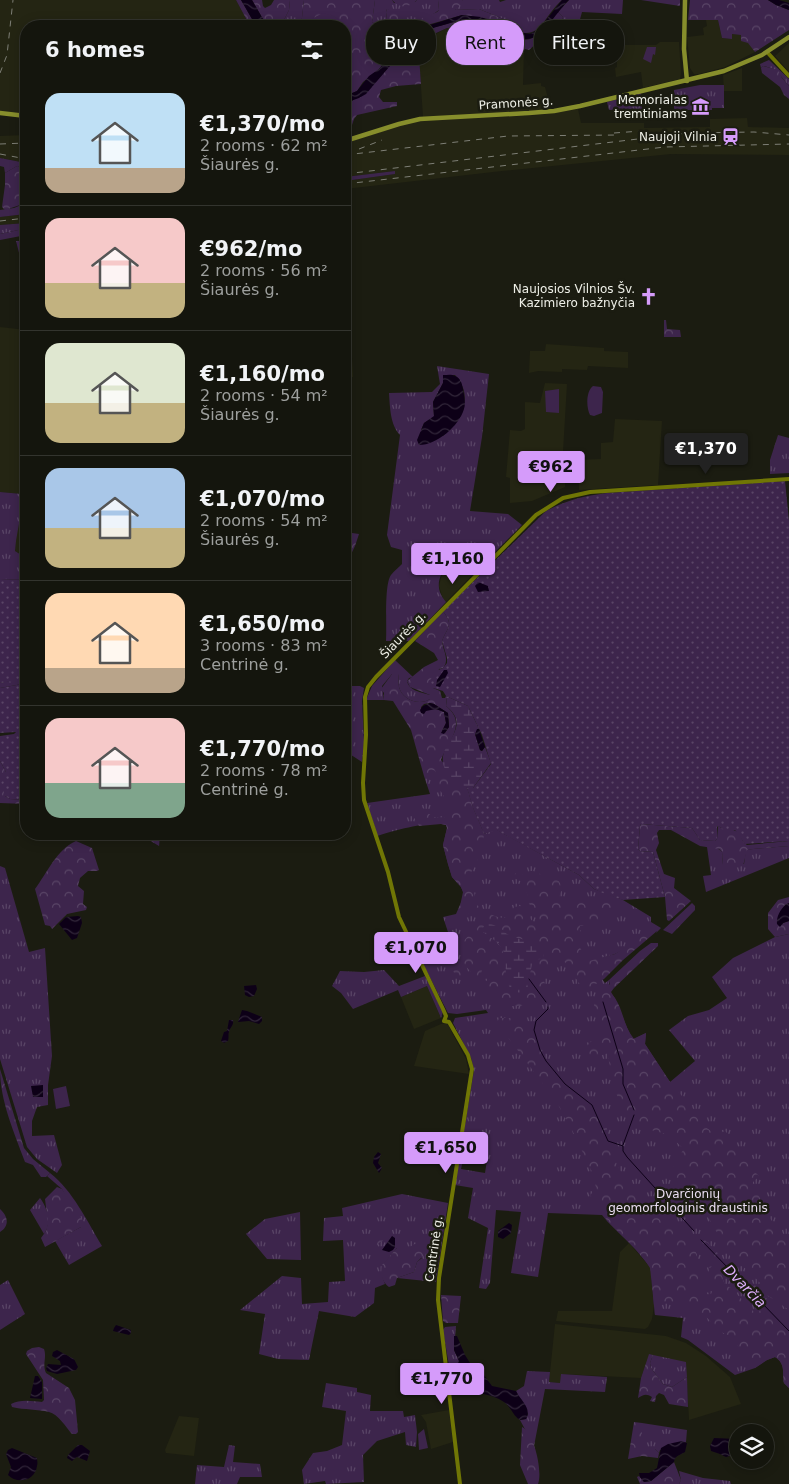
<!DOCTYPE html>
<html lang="en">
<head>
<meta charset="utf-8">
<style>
	body { margin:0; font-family:"DejaVu Sans",sans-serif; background:#21221b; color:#f1f3f6; height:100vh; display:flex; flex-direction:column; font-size:19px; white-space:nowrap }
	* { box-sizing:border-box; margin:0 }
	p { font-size:16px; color:#9d9f9d }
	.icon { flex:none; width:28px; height:28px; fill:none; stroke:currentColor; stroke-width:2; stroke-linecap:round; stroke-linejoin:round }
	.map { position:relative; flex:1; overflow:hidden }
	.panel { position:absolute; left:20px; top:20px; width:331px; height:820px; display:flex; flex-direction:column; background:#14150d; border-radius:20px; box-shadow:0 2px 12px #0003,0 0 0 1px #33342e }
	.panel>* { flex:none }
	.banner { position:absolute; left:366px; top:20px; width:348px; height:45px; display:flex; gap:10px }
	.fabs { position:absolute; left:729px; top:1424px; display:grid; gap:10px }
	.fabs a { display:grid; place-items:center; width:45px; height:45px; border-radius:50%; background:#14150d; box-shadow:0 2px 12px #0003,0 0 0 1px #33342e; font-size:25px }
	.price { position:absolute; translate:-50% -42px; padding:0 11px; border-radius:5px; background:#d59bfa; color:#111; font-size:16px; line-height:32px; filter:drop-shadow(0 1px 2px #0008) }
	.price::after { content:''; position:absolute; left:50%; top:30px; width:15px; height:11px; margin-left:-8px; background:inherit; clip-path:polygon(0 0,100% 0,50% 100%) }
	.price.active { background:#222; color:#fff }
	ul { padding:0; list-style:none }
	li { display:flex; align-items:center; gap:15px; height:125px; padding:0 25px }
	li+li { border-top:1px solid #33342e }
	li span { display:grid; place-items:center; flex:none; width:140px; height:100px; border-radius:15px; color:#555 }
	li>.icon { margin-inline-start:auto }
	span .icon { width:60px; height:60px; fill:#fffc; stroke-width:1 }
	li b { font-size:21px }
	h2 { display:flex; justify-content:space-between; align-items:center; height:60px; padding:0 25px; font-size:21px }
	.chip { padding:0 18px; border-radius:20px; background:#14150d; box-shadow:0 2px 12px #0003,0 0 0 1px #33342e; font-size:18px; line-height:45px }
	.chip.active { background:#d59bfa; color:#111 }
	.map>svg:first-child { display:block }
</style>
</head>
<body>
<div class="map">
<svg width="789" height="1484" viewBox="0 0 789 1484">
	<defs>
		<pattern id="grass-tufts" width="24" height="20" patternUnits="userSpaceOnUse" patternTransform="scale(1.25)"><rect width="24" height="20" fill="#3d254c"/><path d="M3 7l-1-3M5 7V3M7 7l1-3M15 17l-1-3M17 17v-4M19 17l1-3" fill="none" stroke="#594566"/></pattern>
		<pattern id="forest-crowns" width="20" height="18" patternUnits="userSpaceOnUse" patternTransform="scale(1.25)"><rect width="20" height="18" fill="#3d254c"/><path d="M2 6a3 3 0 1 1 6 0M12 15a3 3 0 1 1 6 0" fill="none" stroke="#594566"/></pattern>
		<pattern id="wetland-marsh" width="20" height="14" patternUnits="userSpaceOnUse" patternTransform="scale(1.25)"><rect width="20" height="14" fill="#3d254c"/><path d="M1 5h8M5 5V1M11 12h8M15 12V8" fill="none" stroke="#594566"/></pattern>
		<pattern id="garden-dots" width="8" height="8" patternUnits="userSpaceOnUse" patternTransform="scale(1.25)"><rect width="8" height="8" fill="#3d254c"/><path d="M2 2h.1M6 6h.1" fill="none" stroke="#594566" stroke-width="1.8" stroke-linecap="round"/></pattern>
		<pattern id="water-waves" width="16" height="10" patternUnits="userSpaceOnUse" patternTransform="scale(1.25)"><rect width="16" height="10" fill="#0d0017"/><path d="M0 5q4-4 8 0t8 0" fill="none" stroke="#312639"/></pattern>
	</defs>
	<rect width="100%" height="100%" fill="#1b1c11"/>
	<path fill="#242513" d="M0,0H236L250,26H26V114L0,111Z
		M706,20H718L722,38L731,39L732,34L742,35L754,49L755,52L725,67L699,74H694L690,68L687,37L704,35L703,28L707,26Z
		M447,28H466L485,31L497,37L510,40L524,49L523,85L541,83V86L545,87L551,110L423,117L418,43Z
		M660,42H679L681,73L680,79L643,88L641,72L616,77L615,68L617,67V45H656Z
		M789,43V72L775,56Z
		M742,68V91H724L723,75Z
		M578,109L581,123H644V128L710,127V119L747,118L748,127L789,128V155L671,154L502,171L345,189V181L395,174V171L345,177V143L416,121L539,115Z
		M26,135V163L0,158V136Z
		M26,214V223L0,225V217Z
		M345,306H347L349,339H351L353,377H345Z
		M0,327L26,330V558L15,551L16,534L23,501L22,494L0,492Z
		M546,344L604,348V351L628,352V368L588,366L587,370L562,369V372L538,371L529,373L530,351H545Z
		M545,383L567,384L563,452L565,455L568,456V462L565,463V487L532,501L510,503V478L506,477L510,430L521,431L525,429V402L540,403Z
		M615,419L662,421L658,485L579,490L578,460L601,459V443L613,442Z
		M470,548L472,565L476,571L446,602L443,599L439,586L442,573L445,566L457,556Z
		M427,986L441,1018L414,1029L401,997Z
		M447,1023L466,1059L469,1074L414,1066L425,1031L441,1024Z
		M629,1243L650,1267L652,1272L651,1277L654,1306L652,1319L648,1327L645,1329L556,1321L558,1311H612L620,1252Z
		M555,1324L666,1336L686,1343L706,1356L730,1377L741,1404L689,1420L686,1363L649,1355L641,1378L562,1374L560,1383L549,1382Z
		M449,1410L453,1442L431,1449L426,1422L421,1415Z
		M179,1416L199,1418L194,1456L166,1453L165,1450Z"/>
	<path fill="url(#grass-tufts)" fill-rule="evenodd" d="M290,0H304L301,26H281L289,10Z
		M375,0H392L394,3L415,2L417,0H438L439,10C432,16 413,25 404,20C397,15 397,12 387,9L386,12L387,20L385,23L375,24L372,22Z
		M463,0H499L500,2L506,0H562C539,21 543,43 506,28L508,26L506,20L479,9L455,10Z
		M569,0H623L622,14L582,12L579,23L574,26L572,33L556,32L560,26L563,17L558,12Z
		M458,21V28H447L434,34L432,28Z
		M647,47H656L655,55L653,54L651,63L643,59Z
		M769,60L789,79V86C779,75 779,69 763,66L761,68L760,64Z
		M700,85H724V108H712V110H674V90Z
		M641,93L642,109L609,110L607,102Z
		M0,158L26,163V168L17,166L5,173L4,167L0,166Z
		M395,171V174L345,181V177Z
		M26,203V214L0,217V210L14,208Z
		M26,223V226L23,229L0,234V225Z
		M437,366L489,374L482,437L470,511L508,514L522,525L476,571L472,565L470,549C452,559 426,579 446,602L409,641H386C387,626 384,585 391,575C394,571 399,567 402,564V550L391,547L387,535L400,435C390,425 390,406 389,393L432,392L440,384ZM444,375H455C475,397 461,419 443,436L421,430L424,423L434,417L433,402L443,383Z
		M778,435L789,438V473L770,474V460Z
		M0,492L22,494C23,513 16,532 15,551L26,558V580L0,579Z
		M395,660L413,677L409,678L407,681C409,691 421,692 430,695V699C420,706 402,700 399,687C398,683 399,678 398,674H392L382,686L384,700H366L372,686Z
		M345,686H360L364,688L362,701L364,742L362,762L345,751Z
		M26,707V739L22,740L19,737Z
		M441,760L463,787L467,788L473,808L484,834L495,829L579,875L594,889L623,900L651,917V922L661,928L656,933L657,931L615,954L590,962L605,983L609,980V984L614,988L611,992C621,1006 623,1025 634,1039L646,1033L645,1044L670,1082L695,1061L669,1030L688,1016L709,1010L727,998L712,977L733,958L775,937L789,934V1388L784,1383C782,1372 786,1364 775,1357L767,1360L755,1368L735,1375L688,1340L681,1337L683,1318L655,1315C654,1309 652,1270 650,1268C639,1248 616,1233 602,1215L548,1213L538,1277L511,1273L521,1212L496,1210L490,1283L486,1289L479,1288L488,1228L468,1218L473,1188L455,1185L474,1070L471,1058L453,1023L455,1018L488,1013L486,1010L457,1014L448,1013L419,956L450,938L443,917L456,914L463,898V892L461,887L452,877L448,864L443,845L447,828L446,825C430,820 393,831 377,836C375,824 370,815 367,803L430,794L424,776V765ZM464,1156L487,1160L485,1173L461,1169Z
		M789,846V858L706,892L703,876L711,875L707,847H716L722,852L723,865L744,864L746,850L753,849Z
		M0,866L5,868L29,952L45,948L52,1056L48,1085V1105L37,1107L32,1121V1136L54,1135L62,1165L57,1173L37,1159L27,1147L0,1059Z
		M384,970L399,986L425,976L443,1012L441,1018L427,986L401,997L398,990L353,1009L341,993L332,986L340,971L364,972Z
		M50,1173C73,1191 87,1221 102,1246L69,1265L55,1241L81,1227L62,1189L47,1176Z
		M402,1194L448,1203L436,1282L397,1278L414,1272L417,1262L422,1258L409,1248H397L382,1266L383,1279L385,1284L375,1288L374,1303L355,1317L319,1311L309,1360L278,1359L259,1354L265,1314L240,1310L282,1276L301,1278L302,1304L328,1302L329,1282L345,1281L343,1240L323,1241L324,1218L343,1216L342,1208Z
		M40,1198C48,1209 52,1223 44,1234L30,1210Z
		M300,1212L301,1260L267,1259L246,1234L265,1219Z
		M8,1280L25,1314L0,1330V1285Z
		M456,1326L454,1350L459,1361L457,1368L458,1389H453L443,1330L445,1327Z
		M653,1355L686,1362L687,1377L672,1387L663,1384L651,1368L650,1363Z
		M527,1371L550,1372L549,1382L560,1383L561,1374L607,1377L605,1392L545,1389L534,1446L520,1420L526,1419L528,1414L516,1391L524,1386Z
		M326,1383L357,1388V1392L371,1395L370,1411H403L404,1417L415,1415L417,1432L416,1447L406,1445L405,1432L377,1441L363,1455L364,1482L326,1484L325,1481L304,1484L302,1470L313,1453L327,1451L342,1445L346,1411L322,1407Z
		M642,1423L687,1430L686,1442L660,1450L659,1453L655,1449L642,1450Z
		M229,1445L235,1446L233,1462L260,1464L262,1477H240L237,1484H195L197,1465L224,1467Z
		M679,1471L703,1478L730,1481L731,1484H679L681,1480Z"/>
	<path fill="url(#forest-crowns)" fill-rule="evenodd" d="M236,0H241L256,26H250Z
		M252,0H262L263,6L265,8L271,5L274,0H290L289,10L281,26H267Z
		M304,0H375L372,22C377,26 383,26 387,20L386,12L387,9C395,9 399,14 404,20L415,21L437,12L439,10L438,0H463L461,5L455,10L479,9L506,20L508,26L506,28L488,19L462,15L417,28L402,41L379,69L363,82L357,91L345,96V26H342L340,22H310L308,26H301Z
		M392,0H417C409,8 400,9 392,0Z
		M641,0H680V6Z
		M690,0H768L776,5L789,10V30L755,52L748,43L741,41V35L732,34V39L722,38L718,20H688Z
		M558,12L563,17L560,26L556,32L548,33L529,50L521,48L510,40L497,37L485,31L458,28V21C464,20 469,19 474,20C490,23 514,44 530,39C542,36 550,21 558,12Z
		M432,28L434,34L418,43L421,84L396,86L381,90L379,97L383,102H397V106L357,115L354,119L350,131L345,133V103L352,101L379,78L417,34Z
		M763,66L778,70L782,78L789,86V99L784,95L780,87L762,73L761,68Z
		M17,166L26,168V203L5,210L2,207L5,185V173Z
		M26,226V235L0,240V234L23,229Z
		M16,241H20L26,262V280Z
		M664,320H666L667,329L680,330L681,337H664Z
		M345,532L359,534L355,546L345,567Z
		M443,611C454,626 448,626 442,641C443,651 450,660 443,668L439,669L433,688L440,691L442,698H445L446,696L447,697L446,706C468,724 448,740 441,760L450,776L467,788L473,808L484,834L482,851L471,872L476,904C484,911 499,922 509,916L514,907L520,906C527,911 529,918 534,923H537L540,913L528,903L526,884L514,878L513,876L516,873L527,876L530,871H532L559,881L562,888L558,900L562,906H568L574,901L575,888L579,891L582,902C592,909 599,903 605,894L623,900L621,906L613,915L608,924L599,926H580V935L578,945L589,961L615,954L646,933L657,931L623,960L604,979L586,990L581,986L565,962C557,962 549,971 544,978L546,996L542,1002C524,1007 501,1010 487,995C482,989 479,981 474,975C469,969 463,966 462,956C458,930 486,934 479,914L472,912L464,915L459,911L463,892L461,887L452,877L448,864L443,845L447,828L446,825L441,824L419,826L413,816L414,808L416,807C428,807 426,814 434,817C438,818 444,817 448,817L450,808C445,795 434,786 436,772L434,770L424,776L411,730L393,701L384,700V693L381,689L392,674H398C399,678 398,683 399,687C402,700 420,706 430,699V695L410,687L407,681L424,667L438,660L434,653L415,641ZM430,703L434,704L448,713L449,727L445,733L442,731L446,723L444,712C435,708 430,708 421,713V707L424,704ZM499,927L510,936L529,941L540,960L535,961L530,967L506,977C506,952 503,945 483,932ZM484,968H489L493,973L492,978L486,981L481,974L482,970Z
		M23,678L25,679L22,684L0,688V683Z
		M0,761L6,772L5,796L10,799L26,800V804L0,803Z
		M641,824L692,828L700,840L715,841L717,839L718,826C725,831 733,828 737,832C742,836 741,841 747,845L789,841V846L753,849L747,850L743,866L726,868L723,865L722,852L719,849L700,846L671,830H659L657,833L659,843L656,850L664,874L675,878L674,888L691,901L669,921L667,920L665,897L653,852L640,851L638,849L640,826Z
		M76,841L92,848L99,870L97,871H88L80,878L78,886L84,891L83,904L87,907L86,910L67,914L52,929L50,926L45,925L35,889C47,873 57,849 76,841Z
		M789,897V903L785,905L780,912L782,925L783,923L789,921V934L775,937L768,929V913L778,900Z
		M692,903L695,906V910L672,934L663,930Z
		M450,938L453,940L456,956L463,974L460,978L456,976L444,955L442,943Z
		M651,943H658V946L614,988L610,987L609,980L640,951Z
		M605,992C609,993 613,995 615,998C623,1010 624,1026 633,1039L646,1033L645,1044L670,1082L693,1109L703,1125L716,1135L725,1131L733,1139L717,1150H727L735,1147C748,1154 748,1166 759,1176L753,1182V1190L759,1192C760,1211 777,1227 789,1240V1310L767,1295L761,1284L750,1272L731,1258L699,1201L684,1187L667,1178L678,1157L684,1149L669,1135L651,1130L628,1119L616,1093L607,1053L592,1058L585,1048L600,1032L593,1000Z
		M499,1018H524C543,1030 537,1047 549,1064C563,1084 589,1092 601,1114C609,1127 609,1144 614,1158C620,1173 631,1187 640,1200C645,1204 650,1203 655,1205C664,1210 673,1230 679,1239L693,1244C696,1249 696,1254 698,1260C704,1276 711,1279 694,1293L695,1295L711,1294L716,1283C710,1278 708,1275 709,1267L716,1265L720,1269L725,1286L730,1287L756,1314L761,1310L698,1238H703L743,1279L754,1284L775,1308L773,1312L784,1319L789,1327V1388L784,1383C782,1372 786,1364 775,1357L767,1360L755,1368L730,1336L723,1333L704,1315L672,1302L660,1303L654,1306L650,1267L636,1250L607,1220L590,1195L596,1189L594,1176L573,1132L556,1101L497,1023Z
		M0,1069L24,1148L33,1159L50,1173L46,1177H41L33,1165L25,1162C14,1132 0,1101 0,1069Z
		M57,1187L62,1189L83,1221L81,1227L45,1247L41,1238L46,1231L48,1223L45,1199Z
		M0,1209C8,1216 10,1226 0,1232Z
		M381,1228L385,1232L384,1240L376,1246L370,1244V1238Z
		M414,1244L424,1247V1255L417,1262L414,1272L397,1278L395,1285L389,1287C382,1282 380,1273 382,1265L397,1248H409Z
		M441,1295L461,1296L458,1323H446L443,1321Z
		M39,1347L44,1349C47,1358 42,1364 46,1373L69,1388L75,1400L78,1432L76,1434H72C66,1427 58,1414 49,1412C37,1409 25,1410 12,1407L11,1404C20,1399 32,1401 42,1402L44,1400L43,1380L26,1354L27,1351L32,1348Z
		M649,1354L653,1355L650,1363L651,1368L663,1384L672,1387L687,1377L688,1407L669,1404L664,1395L659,1393L656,1396L655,1402L650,1401L652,1397C646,1393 643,1395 638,1398L641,1378Z
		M466,1365L481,1375L484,1379L482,1383L474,1385L467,1384L464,1373Z
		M634,1422L642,1423V1449H655L659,1453L658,1458L642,1456L628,1459Z
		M522,1427C534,1432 543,1472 538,1484H528L520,1465Z
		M674,1462L681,1480L679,1484H640L637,1477L639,1476L644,1482L651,1481Z"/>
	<path fill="url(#wetland-marsh)" d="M446,696L468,706L479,729L475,734L480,750L482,751L485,747L491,763L473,788C465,789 461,786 455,781C418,749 480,733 446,706L447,699Z
		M486,924C498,923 501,932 511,936C522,941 536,940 544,950L543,957L532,964L527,990L524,992C500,997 509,963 503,950C499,942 490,937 483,932L482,929Z"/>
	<path fill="url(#garden-dots)" d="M785,481L789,521V841L745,844L735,830H725L718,826L717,827V839L715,841L700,840L692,828L641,824L640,826L638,849L640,851L653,852L665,897L623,900L605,894L594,889L579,875L496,830L484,834L473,808L467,788H473L491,764L482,735L468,706L446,696L443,691L433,688L430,685L429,682L436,671L443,668L447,663V658L442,641C448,626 454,626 443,611L546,511C567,500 583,496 607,493Z
		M0,579L26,580V608L20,610L26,637V707L19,737L22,740L26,739V800L10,799L5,796L1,783L6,772L0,761V736L14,734L16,732L0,733V688L22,684L25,679L0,683Z
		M139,834H160L159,847V846Z"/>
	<path fill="#3d254c" d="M321,14C331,13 338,17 342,26H308L312,19Z
		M593,386L601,387L603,392L602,413L594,416L590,415C586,407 586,391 593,386Z
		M559,389V413L546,412L545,391Z
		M66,1086L70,1106L56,1109L53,1089Z
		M424,1429L428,1448L419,1450L418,1434Z"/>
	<path fill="url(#water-waves)" fill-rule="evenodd" d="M241,0H252L267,26H256Z
		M562,0H569C558,10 545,34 532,38C515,44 491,23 474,20C463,18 451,23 440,26C430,29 420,31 413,39L366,94L359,98L345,103V96L357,91L369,76L379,69L402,41L417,29L462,15L481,17L517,32L530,34L539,29Z
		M768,0H779L789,3V10L776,5Z
		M443,375C447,375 452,374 455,376C461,378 462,384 463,389C464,396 466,403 464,409C459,426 437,445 419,445L417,440L424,423L434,416L433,402L443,383Z
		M478,582L488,586L489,591L478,592L475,586Z
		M444,670H447L448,673L440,687L436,686L437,680Z
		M430,703L434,704L448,713L449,727L444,734L441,733L446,723L444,712L436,709L426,711L424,714L421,713L420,710L423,706Z
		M477,729H479L485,747L482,751L480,750L475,734Z
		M789,903V921L783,923L780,927L777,924C776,916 782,906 789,903Z
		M78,916L81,917L82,923L77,938L72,940L59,924L66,917Z
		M256,985L257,989L254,996L249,997L245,995L244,986Z
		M242,1010L247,1011L262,1017V1021L259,1024L249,1021L238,1022Z
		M229,1020H233C234,1026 230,1027 229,1032C228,1034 229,1038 228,1041L224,1043L221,1041L224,1032L227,1031Z
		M43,1085V1097H33L31,1086Z
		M378,1152L381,1154L378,1163L382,1168L379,1173L373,1163L374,1157Z
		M509,1223L512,1225L511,1233L503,1239L498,1237V1231Z
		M392,1236L395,1238V1247L393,1250L389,1252L382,1250Z
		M116,1325L131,1330V1333L129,1335L113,1331L114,1328Z
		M454,1336H457L465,1355L470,1363L481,1371L492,1386L516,1391C521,1401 532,1408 526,1419L520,1420C513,1416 511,1407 504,1402C491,1393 474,1393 458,1389L455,1373L459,1361L454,1350ZM466,1365L481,1375L484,1379L482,1383L474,1385L467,1384L464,1373Z
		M57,1350L74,1359L78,1367L76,1370L57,1374L47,1371L46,1368L48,1364L61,1365L60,1361L52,1356L53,1352Z
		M35,1376H38L42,1382V1399L30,1398Z
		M714,1438L737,1439V1454L726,1457L720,1454L711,1451L710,1446Z
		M682,1441L687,1443L685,1452C681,1455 675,1455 674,1462L651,1481L644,1482L640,1477L639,1473H649L657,1468L661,1448L668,1444Z
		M78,1445H82L90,1451L87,1461L77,1457L72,1461L67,1458L68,1455Z
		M12,1448L37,1458C37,1460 38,1463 37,1466C35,1482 16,1484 8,1475L11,1467L6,1454L8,1450Z"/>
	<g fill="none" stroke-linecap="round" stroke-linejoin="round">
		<path stroke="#0d0017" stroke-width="1" d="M529,979L546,1002
			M603,1002L623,1069V1084L634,1110
			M548,1007V1009L536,1021L534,1030L540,1050L546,1061L565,1084L592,1105L608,1141L623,1146V1151L627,1157L694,1231
			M623,1145L634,1115
			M701,1240L789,1331"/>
		<path stroke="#707605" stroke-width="4" d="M767,52L789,76
			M460,1484L438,1300L439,1278L472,1069L468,1055L449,1022L444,1021L446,1016L443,1009L399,917L388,872L364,800L363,783L366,735L365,697L368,687L376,677L536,515L563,498L590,492L789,479"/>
		<path stroke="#878e2c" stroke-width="4.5" d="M685,0L684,49L687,81
			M0,113L26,116
			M345,141L399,124L420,119L529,113L554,111L580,106L724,71L762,55L789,37"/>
		<path stroke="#7e7f76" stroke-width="1" stroke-dasharray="6 6" stroke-linecap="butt" d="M0,73L7,55L13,0
			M614,133L641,131
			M0,144L26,143
			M359,149L382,140
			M0,154L26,159
			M345,155L508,136L619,135
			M345,174L688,133L754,132L789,135
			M345,184L665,147L789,144
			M0,221L26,218"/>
	</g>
	<defs>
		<symbol id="museum-bare" viewBox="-9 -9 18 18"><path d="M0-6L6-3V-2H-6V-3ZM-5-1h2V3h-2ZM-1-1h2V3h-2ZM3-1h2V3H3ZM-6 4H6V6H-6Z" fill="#d59bfa" stroke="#1b1c11" stroke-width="2.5" paint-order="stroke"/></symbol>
		<symbol id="station-bare" viewBox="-9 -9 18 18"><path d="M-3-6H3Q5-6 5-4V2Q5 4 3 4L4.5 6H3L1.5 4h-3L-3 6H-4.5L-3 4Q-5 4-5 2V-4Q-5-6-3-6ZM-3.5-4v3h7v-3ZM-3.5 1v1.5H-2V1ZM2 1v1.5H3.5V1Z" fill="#d59bfa" stroke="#1b1c11" stroke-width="2.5" paint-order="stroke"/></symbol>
		<symbol id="church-bare" viewBox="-9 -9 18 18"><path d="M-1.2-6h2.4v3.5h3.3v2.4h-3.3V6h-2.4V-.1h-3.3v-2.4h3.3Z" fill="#d59bfa" stroke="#1b1c11" stroke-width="2.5" paint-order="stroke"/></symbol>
	</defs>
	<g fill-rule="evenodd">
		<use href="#museum-bare" x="688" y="94" width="25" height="25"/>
		<use href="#station-bare" x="718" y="124" width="25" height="25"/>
		<use href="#church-bare" x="636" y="284" width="25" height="25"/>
	</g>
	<g text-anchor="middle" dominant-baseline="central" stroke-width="5" stroke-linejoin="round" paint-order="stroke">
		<g font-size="12" fill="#eeefe7" stroke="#1b1c11" text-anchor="end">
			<text x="687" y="100">Memorialas<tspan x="687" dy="14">tremtiniams</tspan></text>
			<text x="717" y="137">Naujoji Vilnia</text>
			<text x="635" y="289">Naujosios Vilnios Šv.<tspan x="635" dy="14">Kazimiero bažnyčia</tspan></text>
		</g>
		<g font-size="12" fill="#eeefe7" stroke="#1b1c11">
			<text transform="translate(516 103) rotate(-4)">Pramonės g.</text>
			<text transform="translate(403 635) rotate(-46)">Šiaurės g.</text>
			<text transform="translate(434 1249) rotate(-82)">Centrinė g.</text>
		</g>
		<g font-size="12" fill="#eadef2" stroke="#1b1c11">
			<text x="688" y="1194">Dvarčionių<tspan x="688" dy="14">geomorfologinis draustinis</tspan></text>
		</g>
		<g font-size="14" font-style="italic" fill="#ddaefb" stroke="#1b1c11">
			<text transform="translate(745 1286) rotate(46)">Dvarčia</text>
		</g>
	</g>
</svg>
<div class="fabs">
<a><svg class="icon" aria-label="layers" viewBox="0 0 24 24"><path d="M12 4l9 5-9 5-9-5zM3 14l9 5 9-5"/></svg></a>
</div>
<b class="price active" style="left:706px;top:475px">€1,370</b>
<b class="price" style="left:551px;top:493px">€962</b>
<b class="price" style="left:453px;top:585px">€1,160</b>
<b class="price" style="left:416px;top:974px">€1,070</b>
<b class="price" style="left:446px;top:1174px">€1,650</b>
<b class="price" style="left:442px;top:1405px">€1,770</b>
<div class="banner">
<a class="chip">Buy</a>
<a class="chip active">Rent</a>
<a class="chip">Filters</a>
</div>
<section class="panel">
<h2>6 homes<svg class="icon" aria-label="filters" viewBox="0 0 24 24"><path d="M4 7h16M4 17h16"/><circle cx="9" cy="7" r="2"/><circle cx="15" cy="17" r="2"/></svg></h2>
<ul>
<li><span style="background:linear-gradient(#bfe0f5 75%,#b9a48a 0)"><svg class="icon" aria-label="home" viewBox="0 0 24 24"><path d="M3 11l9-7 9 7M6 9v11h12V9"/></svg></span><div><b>€1,370/mo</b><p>2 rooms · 62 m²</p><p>Šiaurės g.</p></div></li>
<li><span style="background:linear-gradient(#f6c9c9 65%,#c2b280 0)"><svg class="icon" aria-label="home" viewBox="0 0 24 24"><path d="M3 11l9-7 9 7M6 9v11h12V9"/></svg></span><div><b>€962/mo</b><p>2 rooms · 56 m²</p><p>Šiaurės g.</p></div></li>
<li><span style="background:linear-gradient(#dfe7d0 60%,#c2b280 0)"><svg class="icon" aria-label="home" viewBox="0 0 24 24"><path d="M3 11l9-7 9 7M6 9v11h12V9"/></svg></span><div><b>€1,160/mo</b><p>2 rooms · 54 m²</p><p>Šiaurės g.</p></div></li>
<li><span style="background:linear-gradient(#a9c7e8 60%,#c2b280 0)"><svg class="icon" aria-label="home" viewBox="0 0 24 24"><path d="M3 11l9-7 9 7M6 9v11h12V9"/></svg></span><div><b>€1,070/mo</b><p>2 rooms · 54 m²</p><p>Šiaurės g.</p></div></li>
<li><span style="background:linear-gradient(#ffd9b3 75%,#b9a48a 0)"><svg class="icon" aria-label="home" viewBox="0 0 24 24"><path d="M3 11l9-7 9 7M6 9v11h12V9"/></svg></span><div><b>€1,650/mo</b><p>3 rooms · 83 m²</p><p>Centrinė g.</p></div></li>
<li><span style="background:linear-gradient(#f6c9c9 65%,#7fa58c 0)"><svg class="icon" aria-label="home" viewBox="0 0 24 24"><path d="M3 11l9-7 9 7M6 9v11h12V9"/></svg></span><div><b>€1,770/mo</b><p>2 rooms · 78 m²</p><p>Centrinė g.</p></div></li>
</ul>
</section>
</div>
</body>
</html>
